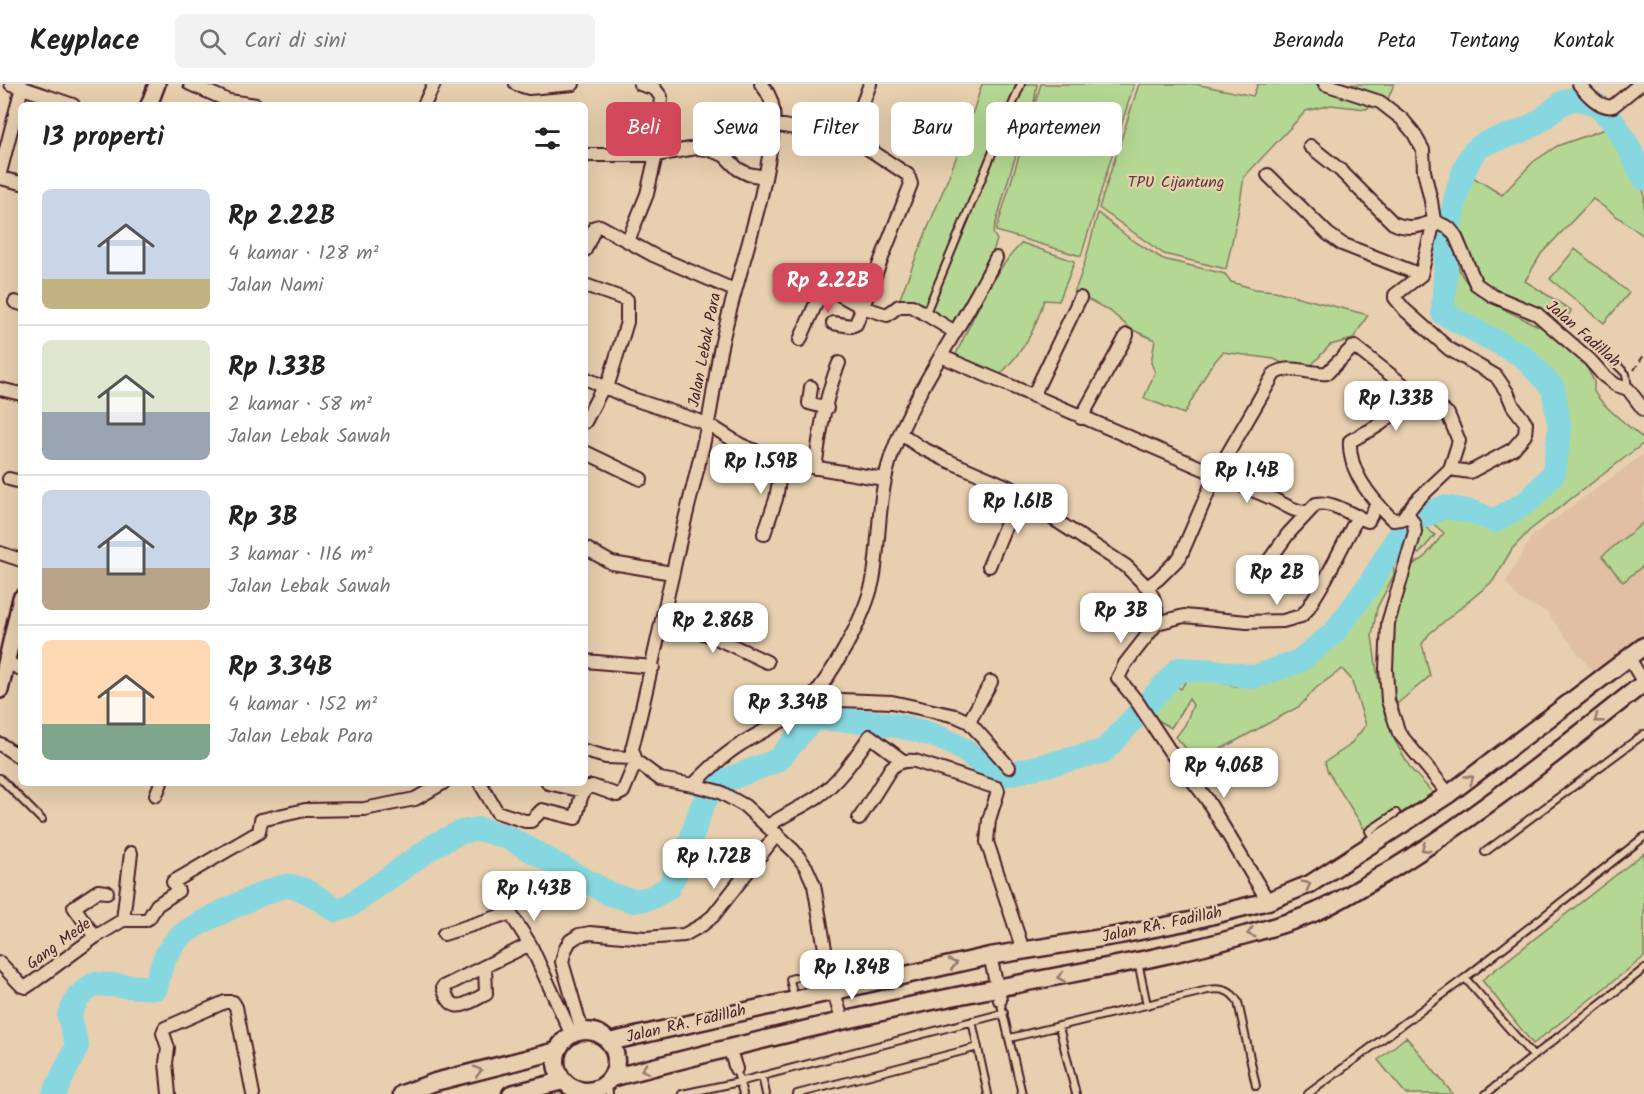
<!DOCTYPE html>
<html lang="id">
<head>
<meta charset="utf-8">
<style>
	body { margin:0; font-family:Kalam,sans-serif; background:#f2f2f2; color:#222; height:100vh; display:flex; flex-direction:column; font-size:22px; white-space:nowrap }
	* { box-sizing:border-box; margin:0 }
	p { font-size:20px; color:#767676 }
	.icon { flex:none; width:33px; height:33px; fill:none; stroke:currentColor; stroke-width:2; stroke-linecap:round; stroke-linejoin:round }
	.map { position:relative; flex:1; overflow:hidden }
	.sheet { position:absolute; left:18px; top:18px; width:570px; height:684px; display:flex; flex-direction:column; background:#fff; border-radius:9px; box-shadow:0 6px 24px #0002 }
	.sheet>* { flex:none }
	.top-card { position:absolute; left:606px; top:18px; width:570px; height:54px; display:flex; gap:12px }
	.price { position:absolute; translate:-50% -51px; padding:0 14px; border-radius:12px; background:#fff; color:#222; font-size:20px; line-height:39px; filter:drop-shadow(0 2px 3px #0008) }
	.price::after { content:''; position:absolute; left:50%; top:36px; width:18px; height:14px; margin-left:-9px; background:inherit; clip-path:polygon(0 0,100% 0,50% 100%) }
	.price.current { background:#d1495b; color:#fff }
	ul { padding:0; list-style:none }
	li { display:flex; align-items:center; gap:18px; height:150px; padding:0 24px }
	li+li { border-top:2px solid #e0e0e0 }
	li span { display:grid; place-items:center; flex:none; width:168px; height:120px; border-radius:9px; color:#555 }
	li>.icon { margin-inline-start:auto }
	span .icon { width:72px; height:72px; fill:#fffc; stroke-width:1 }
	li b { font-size:26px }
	h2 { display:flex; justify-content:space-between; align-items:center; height:72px; padding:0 24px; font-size:26px }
	.tag { padding:0 21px; border-radius:9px; background:#fff; box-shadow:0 6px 24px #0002; font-size:21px; line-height:54px }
	.tag.current { background:#d1495b; color:#fff }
	header { display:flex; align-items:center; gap:36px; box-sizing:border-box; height:84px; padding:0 30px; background:#fff; border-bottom:2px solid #e0e0e0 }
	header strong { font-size:28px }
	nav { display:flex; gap:33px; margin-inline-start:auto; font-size:21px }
	.search { width:420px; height:54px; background:#f2f2f2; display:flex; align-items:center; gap:15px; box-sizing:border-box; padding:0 21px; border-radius:9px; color:#767676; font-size:22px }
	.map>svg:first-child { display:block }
</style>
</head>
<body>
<header>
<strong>Keyplace</strong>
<div class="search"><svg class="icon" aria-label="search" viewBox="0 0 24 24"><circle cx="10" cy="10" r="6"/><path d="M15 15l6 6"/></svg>Cari di sini</div>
<nav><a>Beranda</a><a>Peta</a><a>Tentang</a><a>Kontak</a></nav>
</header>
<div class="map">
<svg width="1644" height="1010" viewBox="0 0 1644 1010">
	<rect width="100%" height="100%" fill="#e7cfaf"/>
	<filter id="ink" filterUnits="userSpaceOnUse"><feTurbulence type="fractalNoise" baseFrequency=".0167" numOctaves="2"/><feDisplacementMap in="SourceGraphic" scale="12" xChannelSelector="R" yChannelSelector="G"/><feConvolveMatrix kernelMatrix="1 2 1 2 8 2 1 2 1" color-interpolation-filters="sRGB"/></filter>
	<g filter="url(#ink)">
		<path fill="#e0bfa2" d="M1644,370V553L1595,591L1547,528L1520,516L1506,498L1533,451Z"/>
		<path fill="#b4d893" stroke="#7f7c5f" stroke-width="1.5" d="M982,0H1037L1034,19L1012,83L993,149L997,156L988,181L955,244L899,217C926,144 959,75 982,0Z
			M1041,0H1134L1081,172L996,147Z
			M1139,0H1195L1253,12L1258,0H1394L1388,15L1366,25L1331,21L1306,27L1244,93L1238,130L1226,185L1164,170L1099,124Z
			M1611,43L1644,108V152L1593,115L1541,170L1525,197L1571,226L1565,241L1512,213L1492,206L1476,191L1455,148L1458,122L1468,90L1502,111L1533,78L1557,62Z
			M1098,129L1129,154L1163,175L1225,190L1231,198L1255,205L1275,207L1368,231L1353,255L1330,261L1308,285L1297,286L1274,275L1223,268L1210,283L1184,330L1144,314L1155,288L1151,279L1155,256L1131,245L1110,227L1074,208C1086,183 1090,156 1098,129Z
			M1022,159L1074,177V179L1059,217L1044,216C1033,252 1024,265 999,292L954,274C974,234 990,190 1022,159Z
			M1575,165L1629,209L1604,239L1550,195Z
			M1450,171L1461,177L1458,182C1468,217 1523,232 1552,249C1569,259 1587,280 1594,298C1595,301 1593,304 1594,307C1599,320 1632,345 1644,355V359L1530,446L1512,465L1493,497L1429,550L1422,560L1430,592L1397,620L1393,604L1392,551L1399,516L1412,481L1423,475L1444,449L1429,436C1454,425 1465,434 1488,444C1513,435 1527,427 1546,408C1550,404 1556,399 1559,394C1570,374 1567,320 1557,299C1554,291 1535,271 1528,264C1510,249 1476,239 1454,226Z
			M1644,438V481L1623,498L1602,472Z
			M1423,441L1435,451L1419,470L1407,461Z
			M1393,474L1394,491L1377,524L1372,552L1377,588L1389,641L1396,659L1411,685L1433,709L1368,751L1327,686L1325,678L1349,662L1366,641L1351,595L1342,585L1316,604L1300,622L1210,671L1199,679L1176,653L1185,641L1193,621L1189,615L1171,644L1150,631L1169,598L1181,605L1188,593H1196L1235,602L1284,593L1327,564L1340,552L1368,521L1385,493Z
			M1644,769V873L1533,960L1482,896Z
			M1406,953L1453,1010H1406L1378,976Z"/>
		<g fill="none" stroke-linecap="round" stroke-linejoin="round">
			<path stroke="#86d7df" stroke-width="24" d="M54,1010L77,962L69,932L78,913L94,900L156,904C159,885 167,864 182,851C196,839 270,804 287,802C303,801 323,818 336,826L349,822L435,761L461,748L479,745L509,754L610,810L634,817L651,814L668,804L686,770L701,725L713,701L778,676L814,634C865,637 929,639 971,671C980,678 988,686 996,693L1104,667L1179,585L1214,587L1255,593L1299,577L1334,549L1370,500L1396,456L1417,435L1444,423L1473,428L1494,437L1529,417L1554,389L1560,345L1553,304L1523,272L1443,229C1446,178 1447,122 1469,76C1478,55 1501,56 1519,48C1528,44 1539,38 1546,32C1552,28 1558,21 1564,18C1604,0 1630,67 1644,94"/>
			<defs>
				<path id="service" d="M925,231L1021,0
					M1613,277L1626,290L1628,305
					M0,694L42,736
					M1375,757L1369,747L1396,729
					M1485,768L1644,650
					M1138,878L1147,921
					M1465,894L1533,972
					M794,914L790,895L805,891
					M1000,916L1022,1010
					M972,937L988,1010
					M1059,943L1076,1010
					M1010,954L1208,906C1222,904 1231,906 1238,918L1256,1002
					M736,985L743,1010
					M762,992L766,1010
					M608,998L609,1010
					M570,1002L573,1010
					M682,1010L739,998L1004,929
					M797,1010L978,963
					M1308,1010L1465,894L1644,753
					M1486,1010L1644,885"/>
				<path id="minor" d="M11,0L73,21
					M190,0L229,17L256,21
					M516,0L529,4L573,0
					M761,0C772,12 775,26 773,42C766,119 736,191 720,267C715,292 713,317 707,343C697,391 683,439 673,488C659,547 647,606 632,665L636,677L660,695L693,701L720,708L745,722L794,767L806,783L814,801L830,894L842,936
					M1325,0L1380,18L1402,35L1413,48L1423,66L1424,87L1431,117L1434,137L1449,144L1455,151L1476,200L1493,212L1537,230L1590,276L1603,291L1616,301L1628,305L1644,326
					M1579,0C1587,10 1600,25 1613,22L1640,0
					M424,21L434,0
					M773,40L826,50H846L861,24L870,0
					M1310,62L1340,86L1393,139C1408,146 1418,143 1434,137
					M585,71H656L696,64L707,65L724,71L738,85L748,90L765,93
					M0,89L22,3
					M1268,91L1328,150L1342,160L1421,191L1395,211V214L1405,226L1449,265L1496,292L1507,308L1513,322L1526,339L1525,351L1513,365L1470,388L1450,385
					M0,94L21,99
					M628,157L647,110L656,71L661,13L655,5L640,0
					M585,166L595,143L600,142L653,171L734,206
					M1421,191L1434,137
					M585,201L627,216V238L607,304
					M15,218L21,220
					M833,239L851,242L856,240L911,100L908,91L846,50
					M800,256L820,210L826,206L833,207L862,223L887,231L899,222H912L955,248
					M941,272L1271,414C1282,419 1295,429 1307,428
					M585,294L627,313L708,340L741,361L782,378L884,395
					M811,303L809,319L827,324
					M0,305L21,310
					M1033,312L1080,214
					M1081,334L1127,251
					M585,338L603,303
					M900,349L920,363L944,375L1025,410L1052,434L1126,482L1147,503L1153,513L1156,524L1157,539L1125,580L1118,594L1138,619L1169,666L1206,714L1268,817
					M585,368L641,395
					M815,384C820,350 825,312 839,279
					M9,395L21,398
					M1407,428L1414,440L1415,448L1388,539L1386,585L1388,617L1399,649L1449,710
					M764,450L776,415L782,378
					M585,464L612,479L672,489
					M0,469L21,476
					M989,482L1004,445L1025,410
					M1257,493L1288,450L1316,420C1333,416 1353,433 1368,437L1377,420
					M1147,503L1158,495L1180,473L1216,390L1274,290C1288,279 1311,291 1327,289L1352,264L1355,263L1406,303L1425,312L1448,330L1459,357L1450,385L1416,417L1402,435L1393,436C1373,417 1348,387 1350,357C1383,339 1390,340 1406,303
					M663,534L714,553L767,578
					M1157,539L1184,532L1247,538L1283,537L1301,532L1307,526L1325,496L1358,432
					M1629,574L1644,599
					M585,577L653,583
					M6,578L21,585
					M808,619L841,616L892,618L956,632L969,638L1009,683
					M969,638L991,598
					M0,660L21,674
					M585,667L606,673L634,674
					M480,699L497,728L525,737H531L542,726L575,734C581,722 578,706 592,702L617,711L623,708L636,677
					M548,699L583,707
					M693,701C707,687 721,673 738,662C766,643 799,634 819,605C840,576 868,527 874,491C880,451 878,409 892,370C917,300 964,241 996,174
					M156,711L161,699
					M859,735L891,684C899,678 904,676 915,677L997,704L998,707L989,736L987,758L1023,866
					M768,742C784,731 802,723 817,713C838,699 856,672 870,652L903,677
					M123,836L131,769
					M444,850L503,831L512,832L530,860L571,949
					M95,853L74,823L98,807L107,808
					M990,872L1000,916
					M0,879L22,902L26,903L32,899L95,853L123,836H145L149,834L157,821L178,807L173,798L259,748L261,736L305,726L364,725L415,715L443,699
					M485,883L486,910C465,920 452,933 443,903L530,860
					M582,947L562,878L565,866L570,857L579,851L590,849L645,854L684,851L702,841L713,832L777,750
					M729,963L736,985
					M169,1010L166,979L168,964L163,949L165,944L225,918H233L236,923L253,1010"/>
				<path id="tertiary" d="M149,21L157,0
					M0,606L21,514"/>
				<path id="secondary" d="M556 977a30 30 0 1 1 60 0a30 30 0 1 1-60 0Z
					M609,958L990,872L1120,851L1190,837L1268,817L1310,800L1449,710L1644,562
					M611,994C739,961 867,929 997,904C1080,887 1163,875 1245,851C1270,844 1297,837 1320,826C1346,814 1370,798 1394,784C1483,729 1562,663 1644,599
					M402,1010L435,998L557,967
					M511,1010L563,997"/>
			</defs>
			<use href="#service" stroke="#4a1f2b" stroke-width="10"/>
			<use href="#minor" stroke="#4a1f2b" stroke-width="16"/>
			<use href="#tertiary" stroke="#4a1f2b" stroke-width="20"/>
			<use href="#secondary" stroke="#4a1f2b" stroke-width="21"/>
			<path stroke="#4a1f2b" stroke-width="2" stroke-dasharray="6 4.5" stroke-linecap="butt" d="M1634,286L1644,271"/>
			<use href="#service" stroke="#e7cfaf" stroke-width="6"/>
			<use href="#minor" stroke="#e7cfaf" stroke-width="12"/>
			<use href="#tertiary" stroke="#e7cfaf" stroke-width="15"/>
			<use href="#secondary" stroke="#e7cfaf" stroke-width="16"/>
		</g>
		<defs><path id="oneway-chevron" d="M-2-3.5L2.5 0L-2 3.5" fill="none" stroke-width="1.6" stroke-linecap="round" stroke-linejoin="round" transform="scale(1.5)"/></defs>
		<g stroke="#98776d">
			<use href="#oneway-chevron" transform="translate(1598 635) rotate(142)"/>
			<use href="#oneway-chevron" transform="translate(1470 695) rotate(-36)"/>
			<use href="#oneway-chevron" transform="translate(1425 764) rotate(147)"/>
			<use href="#oneway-chevron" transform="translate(1307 801) rotate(-27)"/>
			<use href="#oneway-chevron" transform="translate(1251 849) rotate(164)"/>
			<use href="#oneway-chevron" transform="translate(953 880) rotate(-13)"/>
			<use href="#oneway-chevron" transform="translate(1061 893) rotate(170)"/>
			<use href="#oneway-chevron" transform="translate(645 985) rotate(166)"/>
			<use href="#oneway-chevron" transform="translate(478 987) rotate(-14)"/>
		</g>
	</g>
	<g text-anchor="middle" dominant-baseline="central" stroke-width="4.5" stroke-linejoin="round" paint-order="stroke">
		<g font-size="16" fill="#5a3b3b" stroke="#e7cfaf">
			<text x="1176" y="98">TPU Cijantung</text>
		</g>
		<g font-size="16" fill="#4a1f2b" stroke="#e7cfaf">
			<text transform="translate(1583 250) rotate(41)">Jalan Fadillah</text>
			<text transform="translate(705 266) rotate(-79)">Jalan Lebak Para</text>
			<text transform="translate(1162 841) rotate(-12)">Jalan RA. Fadillah</text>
			<text transform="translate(59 860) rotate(-36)">Gang Mede</text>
			<text transform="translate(686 940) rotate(-13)">Jalan RA. Fadillah</text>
		</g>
	</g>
</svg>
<b class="price current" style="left:828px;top:230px">Rp 2.22B</b>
<b class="price" style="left:1396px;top:348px">Rp 1.33B</b>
<b class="price" style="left:761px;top:411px">Rp 1.59B</b>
<b class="price" style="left:1247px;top:420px">Rp 1.4B</b>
<b class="price" style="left:1018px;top:451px">Rp 1.61B</b>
<b class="price" style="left:1277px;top:522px">Rp 2B</b>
<b class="price" style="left:1121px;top:560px">Rp 3B</b>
<b class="price" style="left:713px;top:570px">Rp 2.86B</b>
<b class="price" style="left:788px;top:652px">Rp 3.34B</b>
<b class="price" style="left:1224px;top:715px">Rp 4.06B</b>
<b class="price" style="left:714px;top:806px">Rp 1.72B</b>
<b class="price" style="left:534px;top:838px">Rp 1.43B</b>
<b class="price" style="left:852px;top:917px">Rp 1.84B</b>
<div class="top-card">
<a class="tag current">Beli</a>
<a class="tag">Sewa</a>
<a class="tag">Filter</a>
<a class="tag">Baru</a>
<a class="tag">Apartemen</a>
</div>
<section class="sheet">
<h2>13 properti<svg class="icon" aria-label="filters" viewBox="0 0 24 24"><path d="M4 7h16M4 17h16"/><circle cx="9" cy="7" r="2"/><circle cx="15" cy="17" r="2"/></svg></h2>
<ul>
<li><span style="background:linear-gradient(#c9d6e8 75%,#c2b280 0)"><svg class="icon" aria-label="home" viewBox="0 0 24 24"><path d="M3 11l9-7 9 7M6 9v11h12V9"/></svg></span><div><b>Rp 2.22B</b><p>4 kamar · 128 m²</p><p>Jalan Nami</p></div></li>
<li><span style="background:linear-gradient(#dfe7d0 60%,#9aa5b1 0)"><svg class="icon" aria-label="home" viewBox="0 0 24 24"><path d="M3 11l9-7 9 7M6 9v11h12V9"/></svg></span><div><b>Rp 1.33B</b><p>2 kamar · 58 m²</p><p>Jalan Lebak Sawah</p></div></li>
<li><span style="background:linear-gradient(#c9d6e8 65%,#b9a48a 0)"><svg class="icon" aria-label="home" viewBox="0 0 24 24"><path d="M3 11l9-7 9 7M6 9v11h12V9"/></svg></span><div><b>Rp 3B</b><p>3 kamar · 116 m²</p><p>Jalan Lebak Sawah</p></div></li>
<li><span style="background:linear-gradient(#ffd9b3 70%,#7fa58c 0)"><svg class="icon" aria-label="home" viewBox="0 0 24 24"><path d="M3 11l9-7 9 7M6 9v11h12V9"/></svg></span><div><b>Rp 3.34B</b><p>4 kamar · 152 m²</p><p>Jalan Lebak Para</p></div></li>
</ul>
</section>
</div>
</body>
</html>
